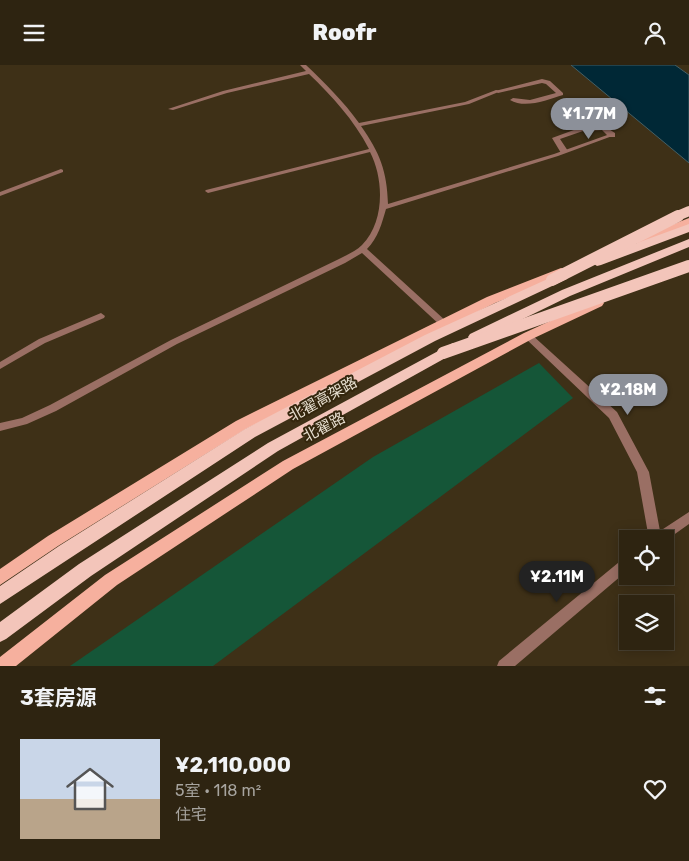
<!DOCTYPE html>
<html lang="zh">
<head>
<meta charset="utf-8">
<style>
	body { margin:0; font-family:Rubik,"Noto Sans SC",sans-serif; background:#362c1a; color:#f1f3f6; height:100vh; display:flex; flex-direction:column; font-size:19px; white-space:nowrap }
	* { box-sizing:border-box; margin:0 }
	p { font-size:16px; color:#a7a49f }
	.icon { flex:none; width:28px; height:28px; fill:none; stroke:currentColor; stroke-width:2; stroke-linecap:round; stroke-linejoin:round }
	.map { position:relative; height:601px; overflow:hidden }
	.sheet { display:flex; flex-direction:column; background:#2e2411; flex:1 }
	.sheet>* { flex:none }
	.fabs { position:absolute; left:619px; top:465px; display:grid; gap:10px }
	.fabs a { display:grid; place-items:center; width:55px; height:55px; border-radius:0px; background:#2e2411; box-shadow:0 2px 12px #0003,0 0 0 1px #494131; font-size:25px }
	.price { position:absolute; translate:-50% -42px; padding:0 11px; border-radius:18px; background:#8c9099; color:#fff; font-size:16px; line-height:32px; filter:drop-shadow(0 1px 2px #0008) }
	.price::after { content:''; position:absolute; left:50%; top:30px; width:15px; height:11px; margin-left:-8px; background:inherit; clip-path:polygon(0 0,100% 0,50% 100%) }
	.price.active { background:#222; color:#fff }
	ul { padding:0; list-style:none }
	li { display:flex; align-items:center; gap:15px; height:125px; padding:0 20px }
	li span { display:grid; place-items:center; flex:none; width:140px; height:100px; border-radius:0px; color:#555 }
	li>.icon { margin-inline-start:auto }
	span .icon { width:60px; height:60px; fill:#fffc; stroke-width:1 }
	li b { font-size:21px }
	h2 { display:flex; justify-content:space-between; align-items:center; height:60px; padding:0 20px; font-size:21px }
	header { display:flex; justify-content:space-between; align-items:center; height:65px; padding:0 20px; background:#2e2411; font-size:22px; font-weight:800 }
	.map>svg:first-child { display:block }
</style>
</head>
<body>
<header><svg class="icon" aria-label="menu" viewBox="0 0 24 24"><path d="M4 6h16M4 12h16M4 18h16"/></svg>Roofr<svg class="icon" aria-label="person" viewBox="0 0 24 24"><circle cx="12" cy="8" r="4"/><path d="M4 21q1-7 8-7t8 7"/></svg></header>
<div class="map">
<svg width="689" height="601" viewBox="0 0 689 601">
	<rect width="100%" height="100%" fill="#3e3017"/>
	<path fill="#155638" d="M539,298L573,333L213,601H70L373,392Z"/>
	<path fill="#002836" stroke="#455f64" d="M571,0H675L689,10V98Z"/>
	<g fill="none" stroke-linecap="round" stroke-linejoin="round">
		<path fill="#9a6f64" fill-rule="evenodd" d="M300,0H306C325,18 344,37 359,58L465,37L496,25L501,26L469,39L361,61C380,88 387,106 388,139L554,89L610,69L615,70L558,91L386,144C382,158 378,173 367,184L447,257L448,259L447,261H441L362,188L345,198L177,279L56,346L27,359L0,366V358L22,353L50,340L171,275L339,194C347,190 356,186 362,180C385,157 384,114 370,87L208,128L205,126L206,125L369,84C354,55 332,31 309,9L227,28L173,45L168,44L223,26L306,6Z
			M61,104L63,105V107L0,131V127Z
			M101,248L105,251L104,253L45,278L0,304V297L39,274Z"/>
		<path fill="#9a6f64" fill-rule="evenodd" d="M542,14L550,16L563,28V30C547,35 525,44 510,35L513,33L530,35L556,28L546,19L542,18L498,28L495,26Z
			M604,61L615,68V72H609L602,65L583,66L560,74L568,86L564,88H561L552,73L582,62Z
			M528,268L531,269L617,347L649,407L660,466L689,447V459L665,476V474H649L637,407L609,353L525,273L523,271Z
			M628,491V505L515,601H497L499,596L624,493Z"/>
		<path fill="#f6b09e" fill-rule="evenodd" d="M689,153V160L644,178H636L635,176L636,174Z
			M561,203L565,204L567,207L565,210L495,238L246,364L58,481L0,520V504L48,471L236,356L487,232Z
			M598,234L602,235L604,238L602,241L532,274L293,404L117,520L16,601H0V592L105,510L283,396L524,268Z"/>
		<path fill="#f3c5ba" fill-rule="evenodd" d="M689,159V167L601,200L597,201L591,197L593,194Z
			M689,174V182L570,231L480,275H470L468,272L470,269L562,225Z
			M563,207L567,208L569,211L567,214L435,276L255,372L0,539V521L59,481L245,364L425,270Z
			M453,278L458,280L460,283L458,286L278,386L91,511L6,574L0,577V557L79,499L268,378Z"/>
		<path stroke="#f3c5ba" stroke-width="10" d="M675,152L689,146"/>
		<path stroke="#f3c5ba" stroke-width="12" d="M552,215L678,151
			M443,288L689,201"/>
	</g>
	<g text-anchor="middle" dominant-baseline="central" stroke-width="4" stroke-linejoin="round" paint-order="stroke">
		<g font-size="15" fill="#e7dfd0" stroke="#34260d">
			<text transform="translate(323 334) rotate(-29)">北翟高架路</text>
			<text transform="translate(324 362) rotate(-28)">北翟路</text>
		</g>
	</g>
</svg>
<div class="fabs">
<a><svg class="icon" aria-label="locate" viewBox="0 0 24 24"><circle cx="12" cy="12" r="6"/><path d="M12 2v4M12 18v4M2 12h4M18 12h4"/></svg></a>
<a><svg class="icon" aria-label="layers" viewBox="0 0 24 24"><path d="M12 4l9 5-9 5-9-5zM3 14l9 5 9-5"/></svg></a>
</div>
<b class="price" style="left:589px;top:75px">¥1.77M</b>
<b class="price" style="left:628px;top:351px">¥2.18M</b>
<b class="price active" style="left:557px;top:538px">¥2.11M</b>
</div>
<section class="sheet">
<h2>3套房源<svg class="icon" aria-label="filters" viewBox="0 0 24 24"><path d="M4 7h16M4 17h16"/><circle cx="9" cy="7" r="2"/><circle cx="15" cy="17" r="2"/></svg></h2>
<ul>
<li><span style="background:linear-gradient(#c9d6e8 60%,#b9a48a 0)"><svg class="icon" aria-label="home" viewBox="0 0 24 24"><path d="M3 11l9-7 9 7M6 9v11h12V9"/></svg></span><div><b>¥2,110,000</b><p>5室 · 118 m²</p><p>住宅</p></div><svg class="icon" aria-label="heart" viewBox="0 0 24 24"><path d="M12 20l-8-8c-3-5 5-10 8-4 3-6 11-1 8 4z"/></svg></li>
</ul>
</section>
</body>
</html>
